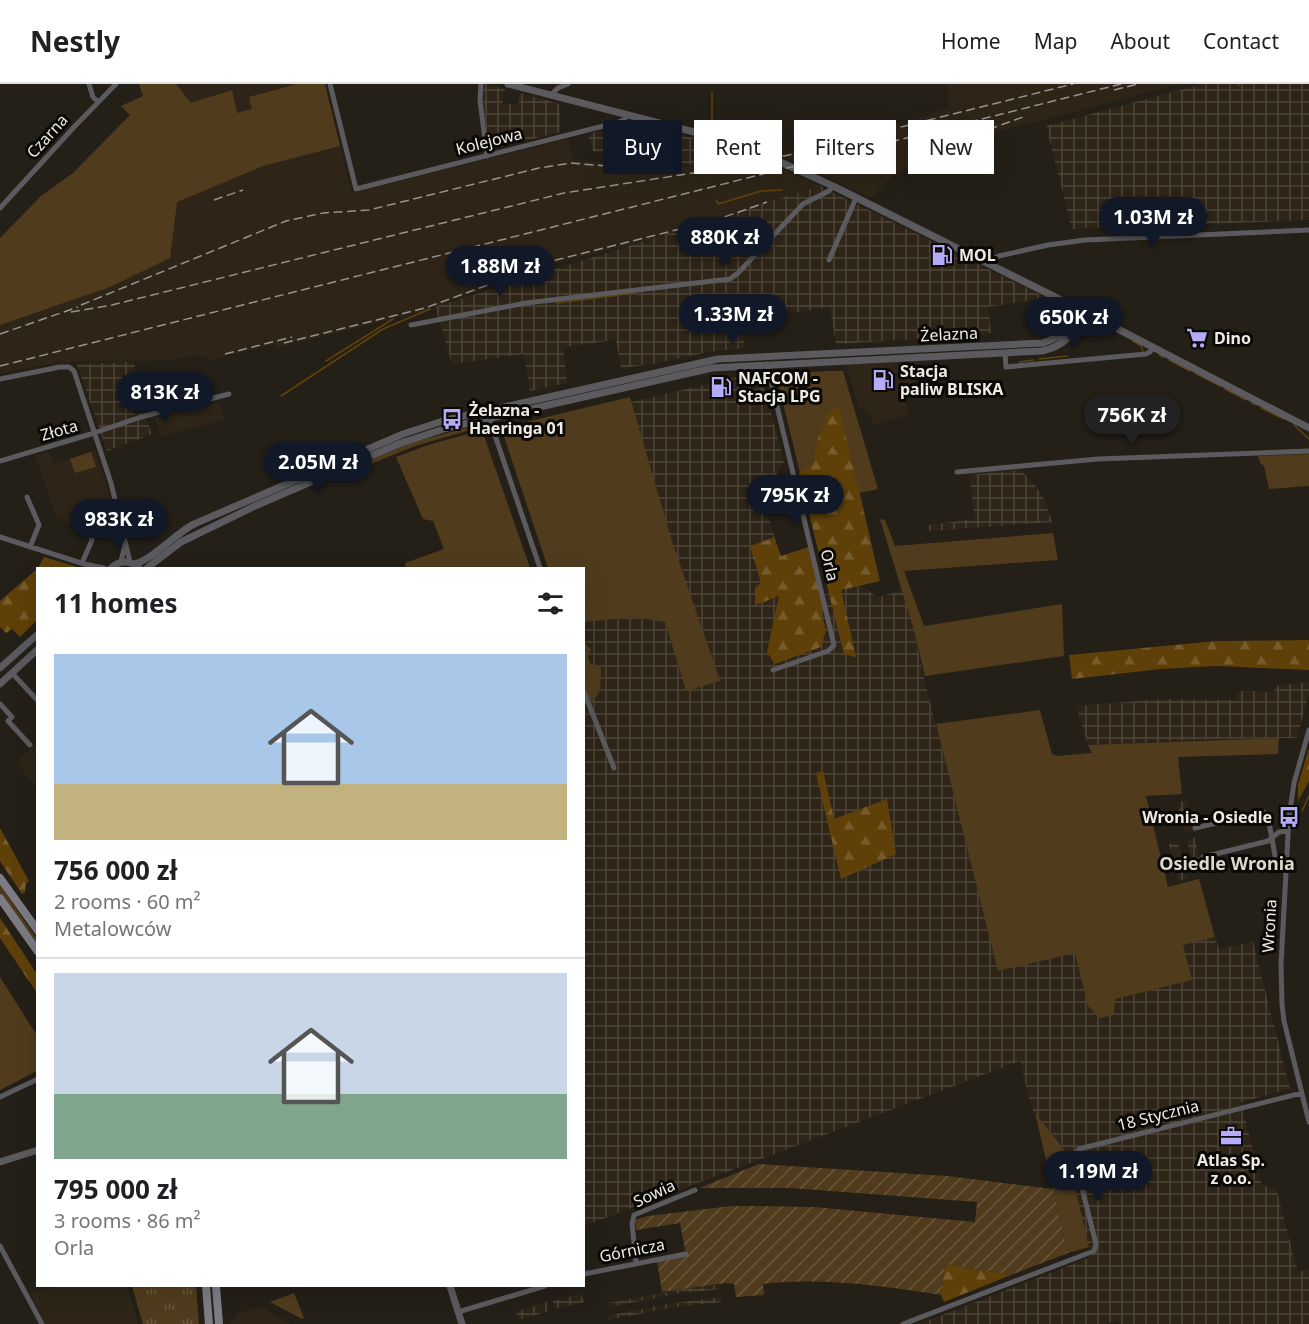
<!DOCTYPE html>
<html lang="en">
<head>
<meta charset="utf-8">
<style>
	body { margin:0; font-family:"Noto Sans",sans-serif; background:#f2f2f2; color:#202124; height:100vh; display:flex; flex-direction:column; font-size:22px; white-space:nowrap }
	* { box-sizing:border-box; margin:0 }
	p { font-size:20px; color:#757577 }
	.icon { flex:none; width:33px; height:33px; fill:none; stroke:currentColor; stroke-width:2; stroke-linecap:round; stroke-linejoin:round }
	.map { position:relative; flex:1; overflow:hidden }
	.drawer { position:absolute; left:36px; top:483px; width:549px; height:720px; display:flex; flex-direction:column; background:#fff; border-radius:0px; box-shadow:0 6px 24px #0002 }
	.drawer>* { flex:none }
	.guide { position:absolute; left:603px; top:36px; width:570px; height:54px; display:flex; gap:12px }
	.price { position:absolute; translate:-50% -51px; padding:0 14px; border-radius:21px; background:#111827; color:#fff; font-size:20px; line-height:39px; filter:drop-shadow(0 2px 3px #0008) }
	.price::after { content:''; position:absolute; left:50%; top:36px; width:18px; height:14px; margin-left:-9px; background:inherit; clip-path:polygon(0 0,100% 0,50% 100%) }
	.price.active { background:#222; color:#fff }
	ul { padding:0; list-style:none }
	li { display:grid; align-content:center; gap:12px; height:318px; padding:0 18px }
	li+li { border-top:2px solid #e0e0e0 }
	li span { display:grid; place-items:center; height:186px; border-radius:0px; color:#555 }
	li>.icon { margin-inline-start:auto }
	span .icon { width:108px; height:108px; fill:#fffc; stroke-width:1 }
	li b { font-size:26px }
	h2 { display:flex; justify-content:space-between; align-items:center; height:72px; padding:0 18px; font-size:26px }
	.tag { padding:0 21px; border-radius:0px; background:#fff; box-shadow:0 6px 24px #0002; font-size:21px; line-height:54px }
	.tag.active { background:#111827; color:#fff }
	header { display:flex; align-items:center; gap:36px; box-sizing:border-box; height:84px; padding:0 30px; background:#fff; border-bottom:2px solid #e0e0e0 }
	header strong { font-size:28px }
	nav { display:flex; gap:33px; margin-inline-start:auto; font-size:21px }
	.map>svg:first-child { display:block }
</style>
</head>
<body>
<header>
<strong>Nestly</strong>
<nav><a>Home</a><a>Map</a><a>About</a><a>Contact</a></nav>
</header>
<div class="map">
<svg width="1309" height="1240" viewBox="0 0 1309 1240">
	<defs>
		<pattern id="industrial-grid" width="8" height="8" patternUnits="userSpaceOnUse" patternTransform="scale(1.5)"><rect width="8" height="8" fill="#2e2518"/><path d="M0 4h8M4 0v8" fill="none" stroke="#4d4539"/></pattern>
		<pattern id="forest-firs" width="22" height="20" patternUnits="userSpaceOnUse" patternTransform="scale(1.5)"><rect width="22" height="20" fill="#5f4008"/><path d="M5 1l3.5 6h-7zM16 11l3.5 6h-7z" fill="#765c2c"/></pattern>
		<pattern id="park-tufts" width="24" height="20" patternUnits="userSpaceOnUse" patternTransform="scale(1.5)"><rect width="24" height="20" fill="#503c1d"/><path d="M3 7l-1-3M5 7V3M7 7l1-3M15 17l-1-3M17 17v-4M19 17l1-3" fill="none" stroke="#6a583e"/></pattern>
		<pattern id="garden-furrows" width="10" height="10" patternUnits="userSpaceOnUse" patternTransform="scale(1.5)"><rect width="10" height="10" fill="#503c1d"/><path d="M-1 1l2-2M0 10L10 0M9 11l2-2" fill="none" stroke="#6a583e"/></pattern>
	</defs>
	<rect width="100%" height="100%" fill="#241f17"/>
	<path fill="#2e2518" d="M139,0H325L352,109L568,55L573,76L618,80L619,76L641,82L656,83L711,82L759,74L820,102L774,121L717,139L548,181L424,227L276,264L275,260L208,277L206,273L196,272L172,276L59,278L0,290V154L41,112L73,89L130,31L121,22L143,12Z
		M947,0H1180L985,51L944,65L901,86L884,100L871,114L781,71L898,41L948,24Z
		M919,277L913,313L905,316L909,330L874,342L867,325H859L846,280Z
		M219,318L225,336L160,352L155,333Z
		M95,366L111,416L118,446L106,450L103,442L85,447L56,433L35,371L48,367L54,380Z
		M37,659V698L33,701L17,678Z
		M56,1202H127L138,1240H46L30,1209Z
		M260,1222L262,1225L265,1224L291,1240H231L230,1237L237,1235L236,1231Z"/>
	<path fill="url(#industrial-grid)" d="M485,0L505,5L502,19L519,21V9L560,20V48L489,66L482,10Z
		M1203,0H1309V136L1072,145L1046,42Z
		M632,39L702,56V81H643L593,67L588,50Z
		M820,102L1047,214L988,223L991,249L966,252L836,260L830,223L741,237L745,264L708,268L652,280L621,284L616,256L563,263L567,299L530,307L524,270L452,280L435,223Z
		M134,278L136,288L134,289V292L124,294L135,331L143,329L152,350L107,367L77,280Z
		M760,288L784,378L772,398L758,403L781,472L805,465L815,513L861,501L877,513L905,506L925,599L956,719L1075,869L1088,921L1191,896L1183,860L1215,853L1219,865L1253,858L1290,1005L1241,1018L1261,1099L1271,1105L1276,1104L1298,1188L1309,1185V1240H1120L1118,1236L1106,1240H919L1091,1173L1067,1069L1032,1025L1020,977L584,1142V538L634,533L665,538L686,607L669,449L630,318Z
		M1021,386L1037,404L1045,417L1052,438L929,447L928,441L975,435L969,391Z
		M1309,598V609L1297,654L1221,655L1088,661L1076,622L1164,615L1235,616L1237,610L1241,607H1257L1269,609L1274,607L1276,602Z
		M1186,716L1194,747L1185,749L1177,719Z
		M1195,754L1203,786L1195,788L1187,756Z
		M1178,758L1187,795L1179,797L1169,760Z
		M720,1201V1205L675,1210L610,1223L609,1219L683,1205Z
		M581,1210L584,1218L555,1225L553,1217Z
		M720,1213L721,1218L670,1224L608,1236L607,1232L662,1221Z
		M547,1218L549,1227L519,1236L516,1228Z"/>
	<path fill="#503c1d" d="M139,0H176L191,19L232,6L237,29L252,25L249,13L297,0H325L340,62L263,82L177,118L170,174L110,203L0,241V154L41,112L73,89L130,31L121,22L143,12Z
		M830,287H843L878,405L860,409L880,497L841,506L856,573L844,570L776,290Z
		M630,313L670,451L720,597L686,607L665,538L634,533L584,538V484H548L501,344Z
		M477,341V344L415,362L361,384L364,379L410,359Z
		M482,346L530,484H406L405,479L444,465L433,437L423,435L396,373L428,361Z
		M91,368L96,383L75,389L70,375Z
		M1309,370V402L1269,405L1264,382L1260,379L1258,372Z
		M109,422L113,437L86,445L81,431Z
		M880,435L885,436L895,462L1053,449L1058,476L904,487L924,542L1062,520L1064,572L925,592L913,543Z
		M584,558L591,566L588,572L590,579L600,583L601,586L600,606L593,618L589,616L584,600Z
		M1040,626L1052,670L1057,672L1092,669L1088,661L1279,654L1278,670L1178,673L1182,710L1146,712L1168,803L1199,795L1215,853L1183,861L1192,896L1115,915L1114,931L1100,934L1088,922L1075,869L998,887L936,640Z
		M0,801L37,855V860L0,808Z
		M0,893L38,953L37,987L0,1006Z
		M1035,1029L1067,1069L1089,1163L1068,1169Z
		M294,1209L304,1234L302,1235L270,1218Z"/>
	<path fill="url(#forest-firs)" d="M839,322L879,497L841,506L856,573L844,570L799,389L814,379L818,354L823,345L827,331Z
		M772,454L775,455L781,472L809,463L824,524L821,528L826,546L821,563L775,580L767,568L779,512L755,521V504L761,499L750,462Z
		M44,473L74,482L79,484H38Z
		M37,485V536L20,553L12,545L6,549L0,543V517Z
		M1309,556V586L1216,582L1161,585L1072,595L1069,571L1216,557Z
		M1309,664V697L1298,717V701Z
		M823,687L834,735L887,715L896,770L841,795L816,689Z
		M0,744L29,797L26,799L25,808L22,810L0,777Z
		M0,834L37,890V909L0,854Z
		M945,1180L1011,1191L944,1218L941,1211Z"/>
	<path fill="url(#park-tufts)" d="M132,1202H196L199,1240H143Z"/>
	<path fill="url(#garden-furrows)" d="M759,1080L947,1092L1053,1105L1068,1169L1011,1191L945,1180L941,1211C883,1202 823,1193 763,1200L764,1211L736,1213L734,1200L726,1199L662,1208L657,1177L686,1171L680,1139L636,1146L635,1136L648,1132L731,1122H763L814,1123L975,1138L977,1118L790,1104H699Z"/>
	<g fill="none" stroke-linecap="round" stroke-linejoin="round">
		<path stroke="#61420c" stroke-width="1.5" d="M1238,0L1239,2
			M712,45V9
			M711,81V60
			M709,89V90
			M716,116L718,120L761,107L782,106
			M556,219L635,209
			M1133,257L1141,262L1143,267
			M1159,271L1164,273
			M1039,275L1067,272
			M1169,276L1190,287
			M326,277L393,235
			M1019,278L1034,276
			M1195,289L1220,302
			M1225,305L1246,316
			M281,312L383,245L430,225
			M1251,319L1257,321
			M1261,324L1284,335
			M1294,341L1309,355
			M1302,727L1309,712"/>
		<path stroke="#5b5b5f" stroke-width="5" d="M89,0L93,13L98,18
			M330,0L356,105L619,38L625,35L626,31
			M481,0L480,16L487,72
			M551,11L558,4L568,0
			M0,124L75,42L116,0
			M829,176L856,114
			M989,180L991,176L999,172L1048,161L1085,156L1309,146
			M411,241L526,219L730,195L738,189L803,120L829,107L833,102
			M1005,269L1006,283L1146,270L1150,268L1153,263
			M767,280L834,561L828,567L773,586
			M0,295L60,283H69L74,287L111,399L130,478
			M488,331L540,484
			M0,377L91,350L141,333L229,310
			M957,388L1098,375L1309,367
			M27,413L39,441L30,463
			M0,453L84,480L104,484
			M121,478L125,460
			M82,479L92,456L89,447
			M12,589L38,617
			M584,608L614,684
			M0,620L12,633L8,637L30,661
			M1309,646L1294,699L1289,733L1281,880L1282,920L1284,937L1309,1038
			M1195,744L1264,728L1268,733L1276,777
			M1203,773L1268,757L1279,748L1288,747
			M0,1013L38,995
			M0,1162L42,1240
			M636,1178L632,1140L634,1131L695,1106
			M584,1190L686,1170
			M458,1228L545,1202
			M903,1240L1094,1167L1096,1160L1074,1072L1079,1065L1302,1009"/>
		<path stroke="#5b5b5f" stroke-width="7" d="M508,0L698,49L754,66L833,102L1085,228L1309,344
			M134,480C151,477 176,449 194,440L403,350L446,336L718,275L1043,259L1060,252L1085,228
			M111,484C120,476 130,476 139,484
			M147,484L181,458L255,422L401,359L447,344L712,284L1042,267C1061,263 1078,249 1085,231
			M0,584L38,550
			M0,600L38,565
			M0,1078L38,1066
			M450,1202L462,1240"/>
		<path stroke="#7d7c84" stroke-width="8" d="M0,794L38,847
			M0,814L38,868
			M206,1202L209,1240
			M216,1202L219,1240"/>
		<path stroke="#97938d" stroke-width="1.5" stroke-dasharray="9 4.5" stroke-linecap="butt" d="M1114,6L1138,0
			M976,50L1023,33
			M214,116L243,106
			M81,221L286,137L323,129L369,126L539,84L571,79L666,87
			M71,228L112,221L564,109L719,85L789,71L1073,0
			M0,250L78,223
			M284,259L425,224L556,176L716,136L767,118
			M225,270L292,253
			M0,282L1121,0"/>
	</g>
	<defs>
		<symbol id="fuel-bare" viewBox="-9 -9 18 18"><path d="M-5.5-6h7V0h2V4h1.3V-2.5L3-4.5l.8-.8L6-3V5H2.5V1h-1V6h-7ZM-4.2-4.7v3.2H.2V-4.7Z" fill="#b4acf9" stroke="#0b0906" stroke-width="2.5" paint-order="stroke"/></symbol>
		<symbol id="supermarket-bare" viewBox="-9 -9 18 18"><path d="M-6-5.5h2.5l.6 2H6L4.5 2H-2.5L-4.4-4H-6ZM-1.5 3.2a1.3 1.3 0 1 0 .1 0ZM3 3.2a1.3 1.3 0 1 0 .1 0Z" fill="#b4acf9" stroke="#0b0906" stroke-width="2.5" paint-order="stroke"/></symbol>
		<symbol id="bus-bare" viewBox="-9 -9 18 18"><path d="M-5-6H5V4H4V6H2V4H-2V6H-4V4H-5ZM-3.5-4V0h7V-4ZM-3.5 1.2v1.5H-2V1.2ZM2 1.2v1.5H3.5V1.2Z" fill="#b4acf9" stroke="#0b0906" stroke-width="2.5" paint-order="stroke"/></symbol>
		<symbol id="office-bare" viewBox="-9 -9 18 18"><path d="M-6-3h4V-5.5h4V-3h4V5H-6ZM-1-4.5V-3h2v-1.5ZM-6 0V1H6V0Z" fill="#b4acf9" stroke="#0b0906" stroke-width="2.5" paint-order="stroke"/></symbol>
	</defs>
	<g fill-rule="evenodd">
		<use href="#fuel-bare" x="927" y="156" width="30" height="30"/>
		<use href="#supermarket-bare" x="1182" y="239" width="30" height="30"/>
		<use href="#fuel-bare" x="868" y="281" width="30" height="30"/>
		<use href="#fuel-bare" x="706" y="288" width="30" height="30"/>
		<use href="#bus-bare" x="437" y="320" width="30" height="30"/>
		<use href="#bus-bare" x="1274" y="718" width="30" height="30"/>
		<use href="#office-bare" x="1216" y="1037" width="30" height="30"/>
	</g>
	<g text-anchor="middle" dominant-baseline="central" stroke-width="6" stroke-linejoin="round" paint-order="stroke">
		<g font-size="16" fill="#eeeae5" stroke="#0b0906">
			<text transform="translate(47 52) rotate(-48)">Czarna</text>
			<text transform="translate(489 57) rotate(-14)">Kolejowa</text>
			<text transform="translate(949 250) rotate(-3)">Żelazna</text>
			<text transform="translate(59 346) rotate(-16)">Złota</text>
			<text transform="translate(830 481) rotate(77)">Orla</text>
			<text transform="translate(1269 842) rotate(-87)">Wronia</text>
			<text transform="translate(1158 1031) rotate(-14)">18 Stycznia</text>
			<text transform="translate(654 1109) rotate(-25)">Sowia</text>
			<text transform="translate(632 1166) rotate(-11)">Górnicza</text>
		</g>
		<g font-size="16" font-weight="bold" fill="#eeeae5" stroke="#0b0906" text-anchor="start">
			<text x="959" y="171">MOL</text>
			<text x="1214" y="254">Dino</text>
			<text x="900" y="287">Stacja<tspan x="900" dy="18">paliw BLISKA</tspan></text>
			<text x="738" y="294">NAFCOM -<tspan x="738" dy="18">Stacja LPG</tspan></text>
			<text x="469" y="326">Żelazna -<tspan x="469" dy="18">Haeringa 01</tspan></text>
			<text x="1272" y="733" text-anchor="end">Wronia - Osiedle</text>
			<text x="1231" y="1076" text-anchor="middle">Atlas Sp.<tspan x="1231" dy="18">z o.o.</tspan></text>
		</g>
		<g font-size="18" font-weight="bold" fill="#ded7cc" stroke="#0b0906">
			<text x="1227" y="779">Osiedle Wronia</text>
		</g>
	</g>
</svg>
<b class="price" style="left:1153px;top:164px">1.03M zł</b>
<b class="price" style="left:725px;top:184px">880K zł</b>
<b class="price" style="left:500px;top:213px">1.88M zł</b>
<b class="price" style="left:733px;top:261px">1.33M zł</b>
<b class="price" style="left:1074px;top:264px">650K zł</b>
<b class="price" style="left:165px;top:339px">813K zł</b>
<b class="price active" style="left:1132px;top:362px">756K zł</b>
<b class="price" style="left:318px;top:409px">2.05M zł</b>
<b class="price" style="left:795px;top:442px">795K zł</b>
<b class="price" style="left:119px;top:466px">983K zł</b>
<b class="price" style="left:1098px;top:1118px">1.19M zł</b>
<div class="guide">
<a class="tag active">Buy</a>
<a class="tag">Rent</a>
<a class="tag">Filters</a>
<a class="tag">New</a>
</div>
<section class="drawer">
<h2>11 homes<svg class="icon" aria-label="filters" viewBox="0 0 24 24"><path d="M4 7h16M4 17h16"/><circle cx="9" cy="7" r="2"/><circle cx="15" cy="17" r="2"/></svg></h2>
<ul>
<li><span style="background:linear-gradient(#a9c7e8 70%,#c2b280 0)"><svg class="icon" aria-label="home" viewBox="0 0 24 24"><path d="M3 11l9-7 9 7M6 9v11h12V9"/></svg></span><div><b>756 000 zł</b><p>2 rooms · 60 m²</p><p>Metalowców</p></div></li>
<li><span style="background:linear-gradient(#c9d6e8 65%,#7fa58c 0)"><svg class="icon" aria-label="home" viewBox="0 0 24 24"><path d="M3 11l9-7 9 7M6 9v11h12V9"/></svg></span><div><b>795 000 zł</b><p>3 rooms · 86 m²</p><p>Orla</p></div></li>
</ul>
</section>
</div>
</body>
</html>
